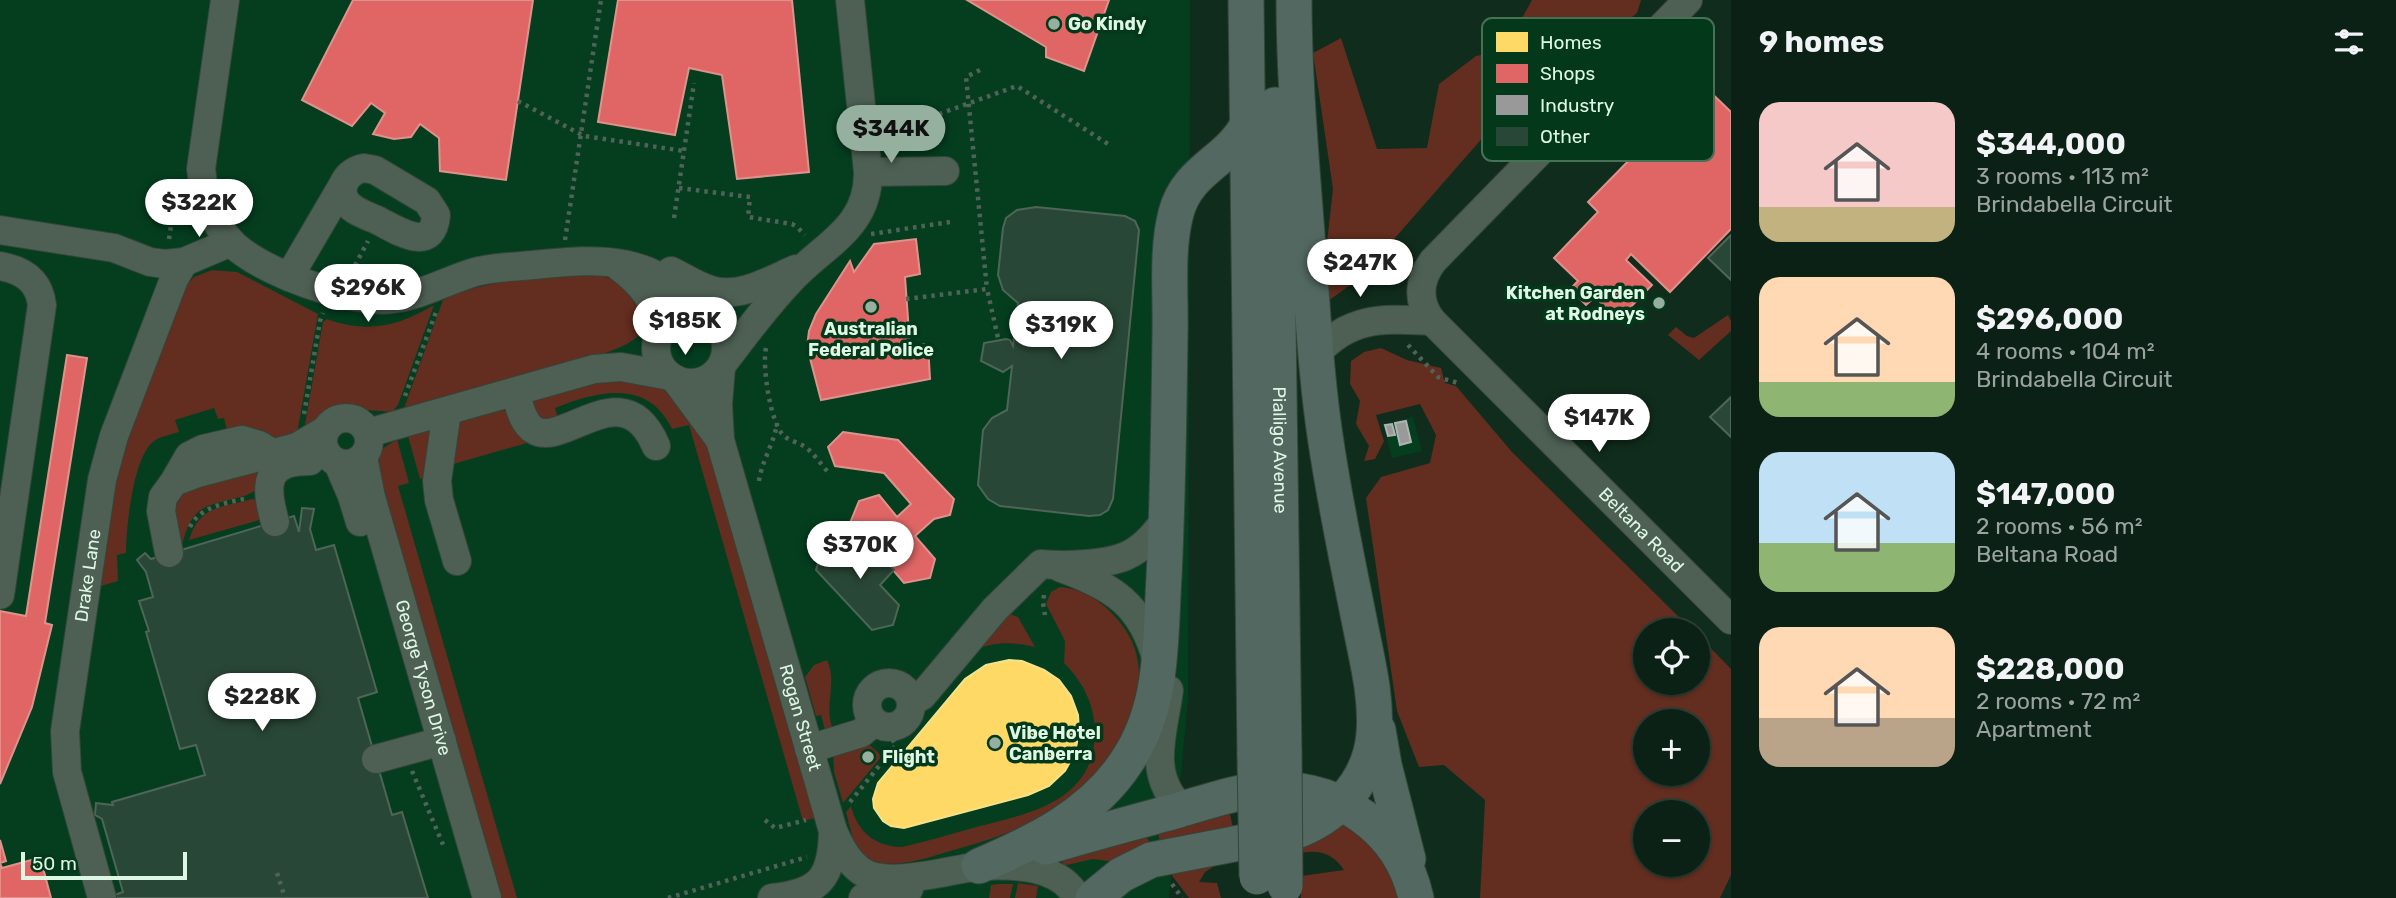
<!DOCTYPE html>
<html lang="en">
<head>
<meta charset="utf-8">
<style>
	body { margin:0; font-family:Rubik,sans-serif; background:#1a2e22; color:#f1f3f6; height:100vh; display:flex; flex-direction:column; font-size:26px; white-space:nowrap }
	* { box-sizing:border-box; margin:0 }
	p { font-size:23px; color:#9aa3a0 }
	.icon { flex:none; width:38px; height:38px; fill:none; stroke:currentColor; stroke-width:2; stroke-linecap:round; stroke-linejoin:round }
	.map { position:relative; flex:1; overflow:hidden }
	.panel { display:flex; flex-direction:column; background:#0c2115; width:665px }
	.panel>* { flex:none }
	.controls { position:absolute; left:1633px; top:618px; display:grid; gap:14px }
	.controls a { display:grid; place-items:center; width:77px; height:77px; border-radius:50%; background:#0c2115; box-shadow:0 2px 5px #0004,0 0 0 2px #2c3e34; font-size:35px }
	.scale { position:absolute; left:21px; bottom:18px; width:166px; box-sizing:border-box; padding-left:7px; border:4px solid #ddf7e4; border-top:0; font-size:19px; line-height:24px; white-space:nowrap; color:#ddf7e4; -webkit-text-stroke:5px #04381b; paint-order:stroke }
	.price { position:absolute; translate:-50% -60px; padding:0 16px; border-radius:24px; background:#fff; color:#222; font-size:23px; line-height:46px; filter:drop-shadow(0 2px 4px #0008) }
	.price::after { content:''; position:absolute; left:50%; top:42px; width:21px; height:16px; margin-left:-10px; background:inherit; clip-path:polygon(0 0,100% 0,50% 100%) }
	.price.selected { background:#95b09e; color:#111 }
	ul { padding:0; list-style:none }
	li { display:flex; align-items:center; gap:21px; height:175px; padding:0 28px }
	li span { display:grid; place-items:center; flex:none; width:196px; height:140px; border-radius:21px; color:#555 }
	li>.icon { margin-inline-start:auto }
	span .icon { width:84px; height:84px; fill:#fffc; stroke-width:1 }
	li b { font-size:30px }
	h2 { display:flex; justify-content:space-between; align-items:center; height:84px; padding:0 28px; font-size:30px }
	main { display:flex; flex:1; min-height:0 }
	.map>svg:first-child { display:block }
</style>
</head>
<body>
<main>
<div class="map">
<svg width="1731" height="898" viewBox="0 0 1731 898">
	<rect width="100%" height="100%" fill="#102c1c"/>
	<path fill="#043e1f" d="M0,0H1190L1188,700L1169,898H0Z
		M1413,417L1422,451L1392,458L1383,424Z"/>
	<path fill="#632d1f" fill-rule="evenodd" d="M1532,0H1641L1637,13L1577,61L1588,83L1557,109L1485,135L1360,278L1328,301L1325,260L1333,189L1313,53L1341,38L1377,149L1427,148L1439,84L1476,56L1534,44L1522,18Z
		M212,270L237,272L318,314L297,434L291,441L228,434L224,418L218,419L214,408L175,420L179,432C170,435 160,436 153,442C133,458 126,528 126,553L117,555L118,581L94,588L111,483L185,287L194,277Z
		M580,274C599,274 620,278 634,293C640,301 643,317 647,326C638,341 619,348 603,354L403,411L443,300C485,279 534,279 580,274Z
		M434,305L398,405L392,412L339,408L327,413L304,430L323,322L327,319C367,334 399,326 434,305Z
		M1728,315L1731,321V331L1699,360L1668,335L1676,327L1687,336L1694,338Z
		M1381,348L1407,360L1441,368L1445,383L1456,386L1512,452L1692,630H1645V682H1698V635L1731,669V875L1720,898H1480L1485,800L1444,765L1419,767L1397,711L1366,498L1381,477L1430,463L1436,435L1420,404L1376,415L1384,441L1375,459L1364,461L1369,446L1356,424L1360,401L1350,384L1351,361L1364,352ZM1645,721H1698V774H1645ZM1645,812H1698V864H1645Z
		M610,379L658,387L671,394L707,443L815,818L803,821L689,425L672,429C648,378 597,391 555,408L559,422L546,428L531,405L535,400Z
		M502,409L514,417L527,443L450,465L459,423Z
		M428,430L430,432L426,478L420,479L408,436Z
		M397,439L409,483L398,486L517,898H493L376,494V456L379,451Z
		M267,462C264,470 262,481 258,488C255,492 249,494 244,496C205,507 193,503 182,545L179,547L171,516L179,493Z
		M252,499L258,500L263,519L189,540C200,505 221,508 252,499Z
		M1060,587C1086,589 1107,605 1122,625C1170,687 1107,779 1051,812C1019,831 983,842 947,852C924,859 886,872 864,856C853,847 850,826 846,812L851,806C857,831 875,847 902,847C928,841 954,833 980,826C1031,813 1093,801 1095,734C1095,706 1084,683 1064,663L1065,641L1046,604L1051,592Z
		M1009,614L1018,617L1035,647C1014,642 996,641 975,650Z
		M827,660C838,683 823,705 833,730H825L821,715L816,716L805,677L814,665Z
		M866,742L882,756L843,803L834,772L833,752Z
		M1230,814L1234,833L1160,844L1158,831Z
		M1345,824C1375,849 1387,860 1399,898H1301V876L1344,870C1334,854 1319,849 1301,853V843Z
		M1145,835L1152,845L1123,863L1093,859L1062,866L1063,860Z
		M1218,864L1205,872L1199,882L1217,883L1221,898H1189L1170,873Z
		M1018,883L1038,886L1036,898H1015Z
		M999,884H1013L1010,898H989L991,885Z"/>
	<path fill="#ffd966" stroke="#f5e28c" stroke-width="2" d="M1009,660L1022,661L1044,670L1059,680L1071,696L1078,715L1079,732L1075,753L1065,771L1049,786L1028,795L904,828L891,826L883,821L874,808L873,799L878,783L965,679L986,665Z"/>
	<path fill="#e06666" stroke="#df928c" stroke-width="2" d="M353,0H533L506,180L440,171L439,138L420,124L411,137L394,139L373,134L385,113L371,103L352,126L302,100Z
		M618,0H792L809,172L737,179L722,75L689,68L675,135L598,122Z
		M967,0H1109L1084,71L1046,57V47Z
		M1703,85L1731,112V229L1670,292L1631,254L1626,260L1652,285L1618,320L1595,297L1586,305L1570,289L1578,281L1554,258L1598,212L1588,202Z
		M916,239L920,274L905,277L910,346L928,344L930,379L821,400L807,347L809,331L816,314L850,261L854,272L874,244Z
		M67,355L87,358L45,623L52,625L32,707L0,784V611L26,616Z
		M843,432L898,440L954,499L950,515L934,519L915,536L935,559L930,578L904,583L863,535L850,523L859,501L879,495L897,517L911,504L884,473L835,466L828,447Z
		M0,840L6,861L0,863L2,868L35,859L37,865L42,864L51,898H0Z"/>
	<path fill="#999" stroke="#adb5b0" stroke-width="2" d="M1406,421L1411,442L1400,445L1395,423Z
		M1392,424L1395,435L1388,436L1385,425Z"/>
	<path fill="#294736" stroke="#4f6557" stroke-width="2" d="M1036,207L1125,216L1135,221L1139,230L1113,499L1108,510L1100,515L1089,516L1000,506L988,499L978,485L983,430L992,418L1007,410L1012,366L1003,372L981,361L984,343L1006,339L1010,340L1013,346L1018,303L1003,290L998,275L1003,228L1006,218L1017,210Z
		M1731,235V280L1708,258Z
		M1731,397V437L1710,417Z
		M302,508L314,509L310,529L316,550L334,545L377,692L358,698L392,815L402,812L428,898H106L123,892L102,819L95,815L96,803L113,805L112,802L205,775L196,745L180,749L146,632L149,631L139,601L153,597L146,572L137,560L145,553L151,559L294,516L299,532Z
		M863,535L894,570L880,585L899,605L893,625L872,630L816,570L823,548L848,547Z"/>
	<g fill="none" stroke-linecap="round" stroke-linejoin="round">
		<defs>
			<g id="minor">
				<path d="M225,0L201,169C204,196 212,222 231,242C259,272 353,305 394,299C422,295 448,280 475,272C493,267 514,267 533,265C601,258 655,254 701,314"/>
				<path id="s1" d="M1688,0L1433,261C1418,281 1417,302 1432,321L1731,620"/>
				<path d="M364,168L375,170L427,201L436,215C433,255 397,230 377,220C368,216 355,212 348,204C335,189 347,171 364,168Z"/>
				<path d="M868,172L945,171"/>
				<path d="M0,230L114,248L150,262L165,264L184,262L231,242"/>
				<path d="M0,266C23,270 39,281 42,305L0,595"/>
				<path d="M618,266C641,283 656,301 661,330"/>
				<path d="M671,271C684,277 697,286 711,290C740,299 770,280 796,269"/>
				<path d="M289,277L344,183"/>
				<circle cx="691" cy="348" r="35"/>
				<path d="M1316,354C1351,315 1384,319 1432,321"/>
				<path d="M724,362C745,335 765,307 789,282C822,245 869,229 868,172L850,0"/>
				<path id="s2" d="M721,367L718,404L720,440L833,831C840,846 847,861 861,871C886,889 949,870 979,866"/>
				<path d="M675,379L720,440"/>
				<path d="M515,392C519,404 522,423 534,430C564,449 624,370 656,446"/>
				<path d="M447,411L437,481L439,500L457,561"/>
				<circle cx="346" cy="441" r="23"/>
				<path d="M368,433L594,369L621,367L670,376"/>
				<path id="s3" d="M363,457L371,497L487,898"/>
				<path d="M338,463L352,496L360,522"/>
				<path d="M174,482L189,456L203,449L242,440L259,445L272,453"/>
				<path d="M275,522C265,486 263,461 310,461"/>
				<path d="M169,553L161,511L163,497L174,482L198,473L297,447L324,431"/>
				<path d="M1061,568C1114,587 1142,605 1157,661"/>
				<circle cx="889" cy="705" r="22"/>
				<path d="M1169,690C1164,731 1145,776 1183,809"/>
				<path d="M911,702L922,696L995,609L1041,564C1064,566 1108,565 1128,555C1145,547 1157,532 1167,517"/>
				<path d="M809,749L861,733L874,722"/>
				<path d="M376,759L442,741"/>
				<path d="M983,866C1014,864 1062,866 1077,898"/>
				<path id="s4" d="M102,898L67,772L65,731L102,480L114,436L174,279L184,262"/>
				<path d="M772,898C820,893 832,878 833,831"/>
				<path d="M863,898L909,889"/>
			</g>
			<g id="major">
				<path d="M1246,0L1255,756"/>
				<path id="s5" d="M1275,105L1284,753"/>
				<path d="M1378,730L1384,765L1408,859"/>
				<path d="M1046,847C1090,834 1135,822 1179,810C1210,801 1240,790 1272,789C1341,788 1401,830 1416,898"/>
				<path d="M979,866C1035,842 1093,814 1127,761C1164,706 1160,641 1164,577C1168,496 1169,415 1170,334C1171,295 1166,251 1176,213C1188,168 1229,162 1248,124"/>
				<path d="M1093,898L1121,875L1151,860L1291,833C1335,818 1370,782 1374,734C1377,697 1367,660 1360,624C1348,564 1335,503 1326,442C1316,378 1313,313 1308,248C1302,165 1294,83 1294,0"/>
			</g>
		</defs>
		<use href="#minor" stroke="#33463a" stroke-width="30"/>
		<use href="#major" stroke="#33463a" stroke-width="37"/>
		<path stroke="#516358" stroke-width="4.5" stroke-dasharray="3.5 5" stroke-linecap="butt" d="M980,70L966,77L987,289
			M518,101L584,136L684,151
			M939,114L1017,86L1108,144
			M679,188L750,197L748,217L792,224L797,227L805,235
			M674,218L694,83
			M871,234L950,222
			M169,239L177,186
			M565,240L601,0
			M351,273L368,241
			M906,299L987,289L998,338
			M1408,345L1438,377L1458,383
			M766,348C762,366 770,421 783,435C788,440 796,442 802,445C812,450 821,465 829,473
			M405,396L436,312
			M304,414L320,321L323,313
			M759,481C762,460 774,444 777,423
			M190,527C200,506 227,503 248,498
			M1044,595L1043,603L1045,615
			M412,771L444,847
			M850,802L896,745L891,737
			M765,820L775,828L806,820
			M277,873L285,898
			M1172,884L1182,898
			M668,898L807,857"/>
		<use href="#minor" stroke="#4e6054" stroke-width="28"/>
		<use href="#major" stroke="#526860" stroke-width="35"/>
		<defs>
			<path id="major-bridge" d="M1284,753L1285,886
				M1255,756L1257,877"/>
		</defs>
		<use href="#major-bridge" stroke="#33463a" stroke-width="37" stroke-linecap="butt"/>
		<use href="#major-bridge" stroke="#526860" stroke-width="35"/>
	</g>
	<g fill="#95b09e" stroke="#04381b" stroke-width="2.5">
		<circle cx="1054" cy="24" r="7"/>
		<circle cx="1659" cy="303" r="7"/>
		<circle cx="871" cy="307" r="7"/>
		<circle cx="995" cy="743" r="7"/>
		<circle cx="868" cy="757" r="7"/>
	</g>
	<g text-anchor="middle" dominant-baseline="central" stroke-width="7" stroke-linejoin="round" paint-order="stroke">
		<g font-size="18" font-weight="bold" fill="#ddf7e4" stroke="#04381b" text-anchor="start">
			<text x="1068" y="24">Go Kindy</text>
			<text x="1645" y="293" text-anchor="end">Kitchen Garden<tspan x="1645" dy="21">at Rodneys</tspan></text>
			<text x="871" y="329" text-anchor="middle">Australian<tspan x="871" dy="21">Federal Police</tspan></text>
			<text x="1009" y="733">Vibe Hotel<tspan x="1009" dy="21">Canberra</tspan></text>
			<text x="882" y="757">Flight</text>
		</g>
		<g font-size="18" fill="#ddf7e4" stroke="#04381b">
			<text stroke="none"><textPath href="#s5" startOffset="345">Pialligo Avenue</textPath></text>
			<text stroke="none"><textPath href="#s1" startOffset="726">Beltana Road</textPath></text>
			<text stroke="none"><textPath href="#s4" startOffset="329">Drake Lane</textPath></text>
			<text stroke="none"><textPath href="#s3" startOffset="229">George Tyson Drive</textPath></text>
			<text stroke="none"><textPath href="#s2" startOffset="362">Rogan Street</textPath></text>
		</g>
	</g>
	<rect x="1482" y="18" width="232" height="143" rx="10" fill="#04381b" stroke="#457157" stroke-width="2"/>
	<rect x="1496" y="32" width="32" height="20" fill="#ffd966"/>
	<rect x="1496" y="64" width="32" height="19" fill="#e06666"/>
	<rect x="1496" y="95" width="32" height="20" fill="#999"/>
	<rect x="1496" y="127" width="32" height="19" fill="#294736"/>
	<g font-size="19" fill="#ddf7e4">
		<text x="1540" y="49">Homes</text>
		<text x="1540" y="80">Shops</text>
		<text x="1540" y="112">Industry</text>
		<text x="1540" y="143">Other</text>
	</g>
</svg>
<div class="controls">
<a><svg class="icon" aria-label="locate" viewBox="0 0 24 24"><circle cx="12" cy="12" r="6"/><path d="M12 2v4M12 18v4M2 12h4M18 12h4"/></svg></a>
<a>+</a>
<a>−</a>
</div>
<div class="scale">50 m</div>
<b class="price selected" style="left:891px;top:165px">$344K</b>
<b class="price" style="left:199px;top:239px">$322K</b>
<b class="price" style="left:1360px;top:299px">$247K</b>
<b class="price" style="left:368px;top:324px">$296K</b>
<b class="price" style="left:685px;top:357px">$185K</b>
<b class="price" style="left:1061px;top:361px">$319K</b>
<b class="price" style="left:1599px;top:454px">$147K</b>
<b class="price" style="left:860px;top:581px">$370K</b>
<b class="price" style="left:262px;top:733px">$228K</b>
</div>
<section class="panel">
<h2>9 homes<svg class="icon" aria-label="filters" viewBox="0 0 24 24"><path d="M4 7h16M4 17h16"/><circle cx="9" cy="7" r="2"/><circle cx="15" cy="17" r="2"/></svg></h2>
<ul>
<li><span style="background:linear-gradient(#f6c9c9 75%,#c2b280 0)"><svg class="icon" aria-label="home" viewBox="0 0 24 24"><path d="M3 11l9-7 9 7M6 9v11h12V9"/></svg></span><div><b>$344,000</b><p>3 rooms · 113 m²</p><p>Brindabella Circuit</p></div></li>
<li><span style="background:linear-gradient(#ffd9b3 75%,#8fb573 0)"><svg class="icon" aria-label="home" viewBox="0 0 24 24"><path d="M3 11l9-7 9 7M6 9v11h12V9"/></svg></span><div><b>$296,000</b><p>4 rooms · 104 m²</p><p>Brindabella Circuit</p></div></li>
<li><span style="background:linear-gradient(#bfe0f5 65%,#8fb573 0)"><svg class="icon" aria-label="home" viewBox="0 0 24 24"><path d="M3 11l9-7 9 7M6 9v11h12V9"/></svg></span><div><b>$147,000</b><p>2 rooms · 56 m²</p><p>Beltana Road</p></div></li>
<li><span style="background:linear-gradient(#ffd9b3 65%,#b9a48a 0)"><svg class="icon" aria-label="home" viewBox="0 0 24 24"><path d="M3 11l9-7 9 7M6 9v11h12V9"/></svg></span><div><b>$228,000</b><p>2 rooms · 72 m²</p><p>Apartment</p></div></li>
</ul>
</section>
</main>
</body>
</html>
